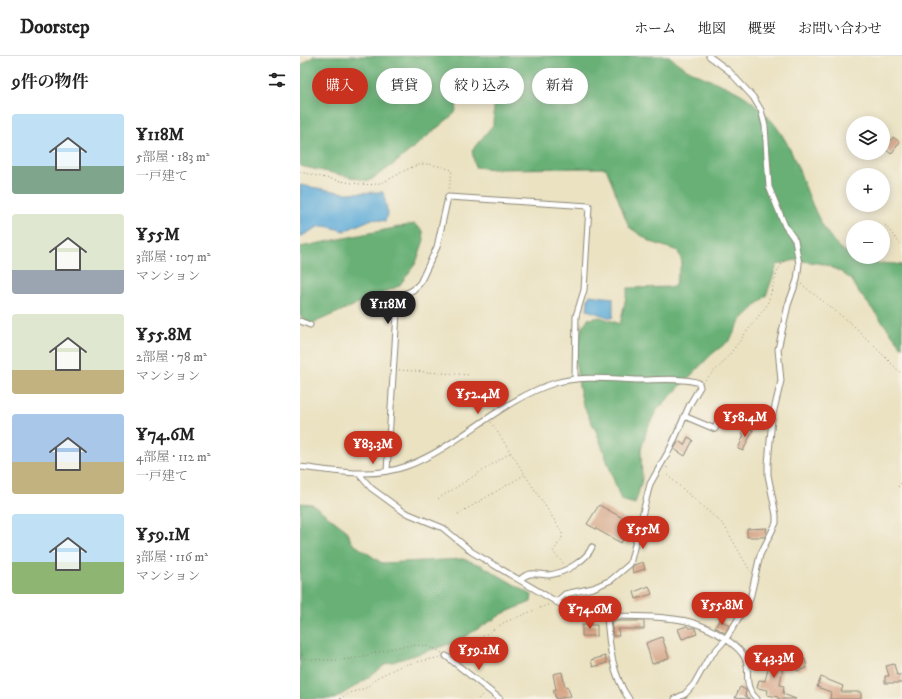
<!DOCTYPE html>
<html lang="ja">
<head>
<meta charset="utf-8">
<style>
	body { margin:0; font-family:"IM FELL DW Pica","Noto Serif JP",serif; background:#f2f2f2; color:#222; height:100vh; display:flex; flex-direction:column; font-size:15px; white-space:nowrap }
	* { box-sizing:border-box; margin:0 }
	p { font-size:13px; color:#767676 }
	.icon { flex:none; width:22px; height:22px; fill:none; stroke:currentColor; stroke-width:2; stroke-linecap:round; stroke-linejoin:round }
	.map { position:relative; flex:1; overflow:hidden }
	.side { display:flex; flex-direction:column; background:#fff; width:300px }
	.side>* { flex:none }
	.banner { position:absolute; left:12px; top:12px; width:380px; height:36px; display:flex; gap:8px }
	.fabs { position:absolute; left:546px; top:60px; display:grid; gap:8px }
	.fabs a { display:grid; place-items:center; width:44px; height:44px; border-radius:50%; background:#fff; box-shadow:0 2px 10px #0003; font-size:20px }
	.price { position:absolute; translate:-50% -34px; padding:0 9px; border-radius:14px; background:#c8321e; color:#fff; font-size:13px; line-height:26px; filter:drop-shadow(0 1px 2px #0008) }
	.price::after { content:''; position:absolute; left:50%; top:24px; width:12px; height:9px; margin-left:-6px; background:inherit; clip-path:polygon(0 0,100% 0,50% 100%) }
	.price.selected { background:#222; color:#fff }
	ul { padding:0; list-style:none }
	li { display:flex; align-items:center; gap:12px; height:100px; padding:0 12px }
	li span { display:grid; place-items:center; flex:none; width:112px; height:80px; border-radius:4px; color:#555 }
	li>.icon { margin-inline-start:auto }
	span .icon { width:48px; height:48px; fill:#fffc; stroke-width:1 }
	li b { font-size:17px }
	h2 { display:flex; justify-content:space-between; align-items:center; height:48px; padding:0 12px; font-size:17px }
	.chip { padding:0 14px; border-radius:18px; background:#fff; box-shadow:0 2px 10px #0003; font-size:14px; line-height:36px }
	.chip.selected { background:#c8321e; color:#fff }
	header { display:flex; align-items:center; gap:24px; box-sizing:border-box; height:56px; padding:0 20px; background:#fff; border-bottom:1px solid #e0e0e0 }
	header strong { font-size:19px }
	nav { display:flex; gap:22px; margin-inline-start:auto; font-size:14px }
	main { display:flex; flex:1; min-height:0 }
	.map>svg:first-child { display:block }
</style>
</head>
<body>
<header>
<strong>Doorstep</strong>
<nav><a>ホーム</a><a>地図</a><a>概要</a><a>お問い合わせ</a></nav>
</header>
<main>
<section class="side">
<h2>9件の物件<svg class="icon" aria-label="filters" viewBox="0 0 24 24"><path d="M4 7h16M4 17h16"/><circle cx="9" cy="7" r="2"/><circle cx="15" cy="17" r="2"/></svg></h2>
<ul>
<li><span style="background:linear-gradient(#bfe0f5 65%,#7fa58c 0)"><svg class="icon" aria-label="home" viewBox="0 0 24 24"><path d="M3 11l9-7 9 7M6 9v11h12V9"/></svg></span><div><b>¥118M</b><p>5部屋 · 183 m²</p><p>一戸建て</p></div></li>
<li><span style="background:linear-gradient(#dfe7d0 70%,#9aa5b1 0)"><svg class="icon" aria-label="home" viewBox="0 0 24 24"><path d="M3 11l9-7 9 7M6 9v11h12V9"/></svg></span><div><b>¥55M</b><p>3部屋 · 107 m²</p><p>マンション</p></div></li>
<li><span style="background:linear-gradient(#dfe7d0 70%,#c2b280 0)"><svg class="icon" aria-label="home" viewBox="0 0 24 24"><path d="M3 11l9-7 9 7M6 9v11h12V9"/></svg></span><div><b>¥55.8M</b><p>2部屋 · 78 m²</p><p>マンション</p></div></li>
<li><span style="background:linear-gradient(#a9c7e8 60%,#c2b280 0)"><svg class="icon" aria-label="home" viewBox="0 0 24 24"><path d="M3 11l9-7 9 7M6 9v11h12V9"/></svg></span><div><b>¥74.6M</b><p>4部屋 · 112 m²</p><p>一戸建て</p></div></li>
<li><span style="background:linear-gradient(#bfe0f5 60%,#8fb573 0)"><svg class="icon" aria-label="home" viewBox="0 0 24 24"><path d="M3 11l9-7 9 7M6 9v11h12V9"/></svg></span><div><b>¥59.1M</b><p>3部屋 · 116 m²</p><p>マンション</p></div></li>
</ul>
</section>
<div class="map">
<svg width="602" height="643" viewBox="0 0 602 643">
	<rect width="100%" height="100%" fill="#f7f3e8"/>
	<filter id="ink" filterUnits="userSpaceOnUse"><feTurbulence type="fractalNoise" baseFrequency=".025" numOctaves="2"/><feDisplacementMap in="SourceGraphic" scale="8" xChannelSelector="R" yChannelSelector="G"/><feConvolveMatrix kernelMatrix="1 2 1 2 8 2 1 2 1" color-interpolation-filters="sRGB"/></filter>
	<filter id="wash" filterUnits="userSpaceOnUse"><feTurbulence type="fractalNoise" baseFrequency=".012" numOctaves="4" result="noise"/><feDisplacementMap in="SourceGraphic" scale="16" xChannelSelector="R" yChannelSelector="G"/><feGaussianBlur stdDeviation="0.9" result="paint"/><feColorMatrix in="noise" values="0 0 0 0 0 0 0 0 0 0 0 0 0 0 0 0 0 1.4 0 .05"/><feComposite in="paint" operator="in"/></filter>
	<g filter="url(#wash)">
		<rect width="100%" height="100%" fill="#ebe2c2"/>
		<path fill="#68b076" stroke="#4a6e50" d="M14,0H369C390,20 417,24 441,38C451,44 462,54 469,62C508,102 505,178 557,203C569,209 588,206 602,209V291L558,235L552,224L541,216L524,208L495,204L477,209L466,240L441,264L430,284L412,298L356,355L347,373L341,394L342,424L335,448L321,444L297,377L283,349L279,330L275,302L282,271L288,263L300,261L320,268L328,232L374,231L382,206L378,195L351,186L329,171L306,112L193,113L175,111L172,94L193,69L195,33L190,25L182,17L167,19L162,30L155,57L94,108L69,125L0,110V10Z
			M114,168L123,175L124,184L116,207L99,230L11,268L0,260V191Z
			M0,447L12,448L46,474L52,487L82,507L163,503L181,509L232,539L231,546L204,557L156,586L86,608L59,628L34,643H0Z"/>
		<path fill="#5facd8" stroke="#456c82" d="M0,129L45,137L83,136L88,158L85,165L72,163L44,175C17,167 23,169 0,181Z
			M290,239L313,242V261L311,262L287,254L288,243Z"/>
		<g id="blocks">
			<path fill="#d5a384" d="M593,81L600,86L591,98L584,92Z
				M444,371L453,374L443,395L438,393L444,379L442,378Z
				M388,381L393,384L385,400L374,393L379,385L384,389Z
				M299,449L332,467L321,487L287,468Z
				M467,472L465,481H447V473Z
				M343,506L345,513L333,517L332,512L334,509Z
				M349,530L352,538L336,543L334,536Z
				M420,563L429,570L425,577L415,571Z
				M311,565H344V573H318L319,580H313Z
				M282,569H297V580H282Z
				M387,570L389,572H395L397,578L382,583L378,573Z
				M362,581L369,602L352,608L346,587Z
				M470,598L484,604L480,629L484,630L483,638L496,643H478V641L467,639L468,634L457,632L459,624L465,625L470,605L467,604Z
				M305,600L307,607L293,611L291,604Z
				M505,603L507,612L497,615L495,605Z
				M594,608L597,619H602V627H585V620H589L586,610Z
				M262,616L265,631L267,630L271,640L256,643L253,634L256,633L253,618Z
				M521,621L543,630L541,636H561V643H530L531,636L517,631Z
				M440,631L446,634L445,640L450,643L435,642Z"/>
		</g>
	</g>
	<g filter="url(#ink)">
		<use href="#blocks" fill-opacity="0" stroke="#8b8676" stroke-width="1"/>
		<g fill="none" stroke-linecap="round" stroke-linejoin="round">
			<defs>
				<path id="minor" d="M0,265L10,269
					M384,360L415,373L418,365L427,362
					M0,411C36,415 72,423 107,410C160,390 200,344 255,327C281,319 312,323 339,324C355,324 385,321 399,327L400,331L390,348L371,391L350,428L330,508L311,524L293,532L265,538L256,546
					M87,415L98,241L113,234L120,227L137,191L148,141L289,150L284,234L276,260L275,323
					M59,418L71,432L104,456L143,472L172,496L277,558C289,561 302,560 314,560C360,561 398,558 435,590C459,610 437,624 457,643
					M220,524C229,514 238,519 249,519C264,517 286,505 292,491
					M307,560C309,588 312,619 329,643
					M146,600L200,643
					M375,643L385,638L394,628L408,603L426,583L450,543L460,499L476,467V459L468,419V408L472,362L481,325L478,293L488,249L497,224L499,208L495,184L485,170L469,131L465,70L461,54L453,41L429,15L409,0"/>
			</defs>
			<use href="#minor" stroke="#8b8676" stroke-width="7"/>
			<path stroke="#8b8676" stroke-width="1" stroke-dasharray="1 3" stroke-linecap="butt" d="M0,116C19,120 59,131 76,128C95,124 109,107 128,108C136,109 145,112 152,114L149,134
				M585,169L602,190
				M501,228L553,269L602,318
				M99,314L170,319
				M405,324L423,307L467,249L478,214L485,203
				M191,366L262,476V482L253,496L265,509
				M367,411L368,420L424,469L450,515
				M598,431L602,426
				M138,443L210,397
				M158,458L224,419
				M151,597L165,592L205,566L250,548
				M0,602C16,604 33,605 49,603C79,599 115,578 142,597
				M40,643L49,637L66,632L78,621L103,609L141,601
				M178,643L183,638"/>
			<use href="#minor" stroke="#fff" stroke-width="5"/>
		</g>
	</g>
</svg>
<div class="fabs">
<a><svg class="icon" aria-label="layers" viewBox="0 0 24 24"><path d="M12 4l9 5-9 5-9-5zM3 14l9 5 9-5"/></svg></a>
<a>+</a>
<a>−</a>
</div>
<b class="price selected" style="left:88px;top:269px">¥118M</b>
<b class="price" style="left:178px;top:359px">¥52.4M</b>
<b class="price" style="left:445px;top:382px">¥58.4M</b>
<b class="price" style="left:73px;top:409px">¥83.3M</b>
<b class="price" style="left:343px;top:494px">¥55M</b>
<b class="price" style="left:422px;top:570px">¥55.8M</b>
<b class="price" style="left:290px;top:574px">¥74.6M</b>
<b class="price" style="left:179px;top:615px">¥59.1M</b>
<b class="price" style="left:474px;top:623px">¥43.3M</b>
<div class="banner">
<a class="chip selected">購入</a>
<a class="chip">賃貸</a>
<a class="chip">絞り込み</a>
<a class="chip">新着</a>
</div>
</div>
</main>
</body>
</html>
